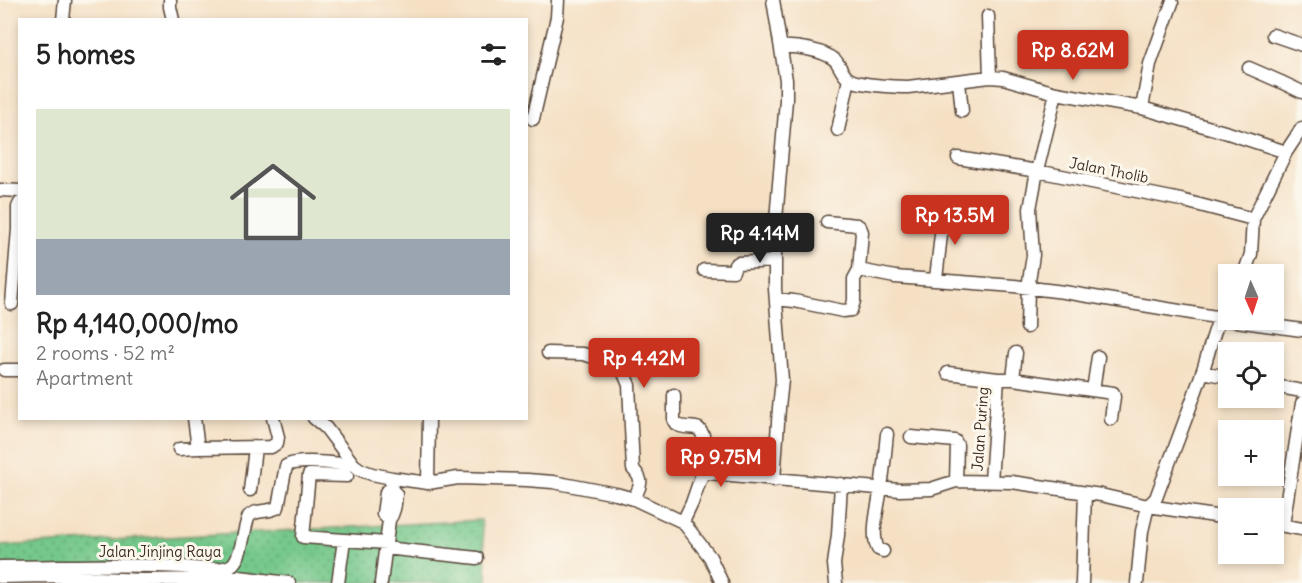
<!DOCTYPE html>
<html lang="en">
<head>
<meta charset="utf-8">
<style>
	body { margin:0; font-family:Delius,sans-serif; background:#f2f2f2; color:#222; height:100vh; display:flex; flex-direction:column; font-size:22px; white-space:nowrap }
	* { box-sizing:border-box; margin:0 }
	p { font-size:20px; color:#767676 }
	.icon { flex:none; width:33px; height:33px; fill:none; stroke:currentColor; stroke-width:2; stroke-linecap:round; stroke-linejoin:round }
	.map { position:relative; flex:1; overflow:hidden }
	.sheet { position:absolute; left:18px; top:18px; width:510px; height:402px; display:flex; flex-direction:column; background:#fff; border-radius:0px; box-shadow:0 3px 9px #0003 }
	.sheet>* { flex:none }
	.needle { width:39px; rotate:177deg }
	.controls { position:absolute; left:1218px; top:264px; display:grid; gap:12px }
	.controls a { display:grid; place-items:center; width:66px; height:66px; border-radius:0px; background:#fff; box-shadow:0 3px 9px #0003; font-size:30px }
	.price { position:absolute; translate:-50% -51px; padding:0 14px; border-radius:6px; background:#c8321e; color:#fff; font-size:20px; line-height:39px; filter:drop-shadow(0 2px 3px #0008) }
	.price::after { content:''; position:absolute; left:50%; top:36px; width:18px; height:14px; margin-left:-9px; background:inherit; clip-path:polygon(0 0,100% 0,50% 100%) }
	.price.active { background:#222; color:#fff }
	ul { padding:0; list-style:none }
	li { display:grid; align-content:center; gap:12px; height:318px; padding:0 18px }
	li+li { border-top:2px solid #e0e0e0 }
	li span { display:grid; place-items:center; height:186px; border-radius:0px; color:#555 }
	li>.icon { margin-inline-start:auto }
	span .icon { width:108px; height:108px; fill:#fffc; stroke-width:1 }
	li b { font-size:26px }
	h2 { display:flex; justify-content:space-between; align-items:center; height:72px; padding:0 18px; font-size:26px }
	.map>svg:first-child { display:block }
</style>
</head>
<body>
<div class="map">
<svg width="1302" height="583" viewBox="0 0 1302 583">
	<defs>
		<pattern id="grass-dots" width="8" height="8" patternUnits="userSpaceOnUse" patternTransform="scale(1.5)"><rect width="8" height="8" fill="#75c88b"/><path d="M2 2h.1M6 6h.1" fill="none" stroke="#61a371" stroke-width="1.8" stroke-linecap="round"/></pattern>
	</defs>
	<rect width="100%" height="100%" fill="#fbf7ec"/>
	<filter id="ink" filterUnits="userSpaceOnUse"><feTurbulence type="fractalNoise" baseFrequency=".0167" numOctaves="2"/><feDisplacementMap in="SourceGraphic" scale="12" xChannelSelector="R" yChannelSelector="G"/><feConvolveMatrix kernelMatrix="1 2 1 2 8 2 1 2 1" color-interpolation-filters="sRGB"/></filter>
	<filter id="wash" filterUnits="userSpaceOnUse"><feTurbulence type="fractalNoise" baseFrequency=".008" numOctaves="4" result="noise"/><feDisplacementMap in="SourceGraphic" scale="24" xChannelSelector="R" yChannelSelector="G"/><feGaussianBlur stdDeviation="1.35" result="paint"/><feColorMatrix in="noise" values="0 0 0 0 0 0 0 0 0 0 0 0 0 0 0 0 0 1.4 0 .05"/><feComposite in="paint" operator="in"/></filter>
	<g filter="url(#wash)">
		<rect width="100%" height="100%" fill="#f5e0c4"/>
		<path fill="url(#grass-dots)" stroke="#587954" stroke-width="1.5" d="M481,520L488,583H70V578L0,579V546Z"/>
	</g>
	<g filter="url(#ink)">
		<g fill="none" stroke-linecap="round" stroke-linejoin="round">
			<defs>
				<path id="minor" d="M170,0V7L173,20
					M773,0L786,80V100L775,232V289L782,380L779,408L774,480
					M988,16L990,77
					M63,20L65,0
					M1273,35L1302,45
					M781,47C796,46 823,50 835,60C840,65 842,75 849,79C858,85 896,87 908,87L990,77L1003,78L1056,93L1142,108L1228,133L1286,152
					M1249,68L1281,82L1302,92
					M959,82L962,111
					M1142,108L1150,64L1172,3
					M533,119L557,17L558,0
					M838,130L849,79
					M958,158L1037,171L1181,200L1253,219
					M0,190L20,191
					M827,222L857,225L860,227L862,232L859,270
					M704,270L733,271L735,265L738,263L775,261
					M1244,274L1251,254L1253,219L1286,152L1302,128
					M936,279L944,208
					M776,299L794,301L843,311L851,310L854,301V279L859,270L895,277L1014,286L1064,292L1228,319
					M12,304L18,229V207L20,203
					M1229,320L1302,330
					M1027,327L1028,288L1033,255L1030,209L1037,171L1056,93
					M548,353L583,354L607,361L623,371L629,385L633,469C644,481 641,484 634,499
					M4,370H20
					M1202,372L1228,377
					M948,373L998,379H1013L1113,393L1114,397L1111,419
					M1013,379L1016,353
					M1274,386L1302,391
					M1093,390L1098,357
					M674,395V421L676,424C683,429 692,426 699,429L703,435L702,474
					M194,418L198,448
					M314,418L326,428L354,465L361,470L372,474L392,478L428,483L458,478L527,480L553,482L616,494L634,499L683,522L710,557L722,583
					M911,437L955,441L957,445L956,481
					M179,449L198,448L271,447L277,443L278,437L273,418
					M347,476L309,475L303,537L386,543
					M991,481L998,379
					M428,483L429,418
					M250,490L255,448
					M389,520L383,514L386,492L391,489L392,483
					M683,522L692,503L702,474L708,473L900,490L931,489L956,481L1011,482L1101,495L1148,506L1228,518
					M1274,524L1302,529
					M1283,525L1302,403
					M385,548L477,558
					M883,551L878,549C870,533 879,505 881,487C884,469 885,452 887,434
					M0,567C61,567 123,563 184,567C195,568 225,572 233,564C243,554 243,529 249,516C256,509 269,513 278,507L286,466C297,458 339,464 354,465
					M0,577L47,576L143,580L220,579L239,577L289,583
					M338,583L344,540
					M381,583L389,520C395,512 395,504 396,494L391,489
					M836,583L834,564L838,535L841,484
					M1082,583L1085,493
					M1137,583L1142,531L1148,506L1156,498C1171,457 1187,417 1201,376C1210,350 1214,325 1228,302"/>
			</defs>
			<use href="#minor" stroke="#574537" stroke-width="15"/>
			<use href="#minor" stroke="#fff" stroke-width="12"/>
		</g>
	</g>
	<g text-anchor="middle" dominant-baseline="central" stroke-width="6" stroke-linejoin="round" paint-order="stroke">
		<g font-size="15" fill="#3b2a1e" stroke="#fbf7ec">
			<text transform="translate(1109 170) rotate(11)">Jalan Tholib</text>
			<text transform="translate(980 429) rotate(-86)">Jalan Puring</text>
			<text x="160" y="551">Jalan Jinjing Raya</text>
		</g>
	</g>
</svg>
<div class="controls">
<a><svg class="needle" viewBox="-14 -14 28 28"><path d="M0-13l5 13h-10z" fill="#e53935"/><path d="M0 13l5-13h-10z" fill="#767676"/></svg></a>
<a><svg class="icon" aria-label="locate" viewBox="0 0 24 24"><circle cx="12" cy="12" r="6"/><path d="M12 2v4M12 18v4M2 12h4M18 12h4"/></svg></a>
<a>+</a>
<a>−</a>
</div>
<b class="price" style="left:1073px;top:81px">Rp 8.62M</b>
<b class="price" style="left:955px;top:246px">Rp 13.5M</b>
<b class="price active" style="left:760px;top:264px">Rp 4.14M</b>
<b class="price" style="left:644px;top:389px">Rp 4.42M</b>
<b class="price" style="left:721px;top:488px">Rp 9.75M</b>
<section class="sheet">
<h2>5 homes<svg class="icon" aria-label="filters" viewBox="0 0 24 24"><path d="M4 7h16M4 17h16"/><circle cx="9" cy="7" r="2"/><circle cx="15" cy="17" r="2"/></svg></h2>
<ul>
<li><span style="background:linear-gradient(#dfe7d0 70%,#9aa5b1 0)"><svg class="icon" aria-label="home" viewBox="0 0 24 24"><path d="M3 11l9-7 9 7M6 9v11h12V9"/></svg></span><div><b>Rp 4,140,000/mo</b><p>2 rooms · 52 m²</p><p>Apartment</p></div></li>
</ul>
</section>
</div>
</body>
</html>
